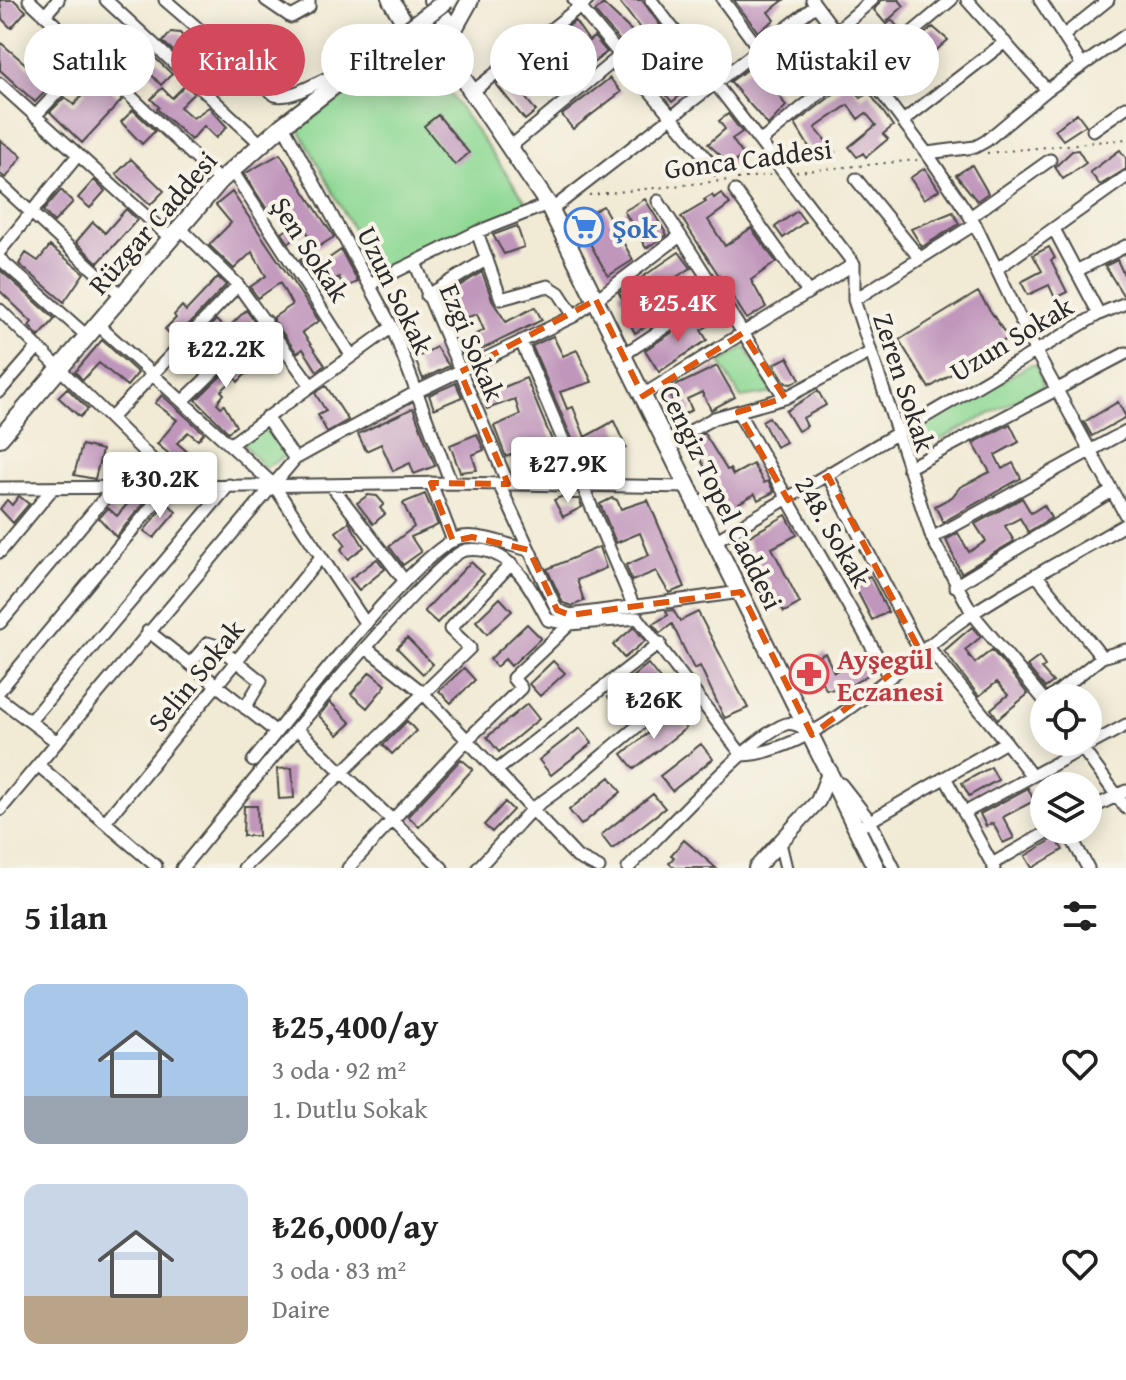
<!DOCTYPE html>
<html lang="tr">
<head>
<meta charset="utf-8">
<style>
	body { margin:0; font-family:"Gentium Book Plus",serif; background:#f2f2f2; color:#222; height:100vh; display:flex; flex-direction:column; font-size:30px; white-space:nowrap }
	* { box-sizing:border-box; margin:0 }
	p { font-size:26px; color:#767676 }
	.icon { flex:none; width:44px; height:44px; fill:none; stroke:currentColor; stroke-width:2; stroke-linecap:round; stroke-linejoin:round }
	.map { position:relative; height:868px; overflow:hidden }
	.drawer { display:flex; flex-direction:column; background:#fff; flex:1 }
	.drawer>* { flex:none }
	.hud { position:absolute; left:24px; top:24px; width:1078px; height:72px; display:flex; gap:16px }
	.tools { position:absolute; left:1030px; top:684px; display:grid; gap:16px }
	.tools a { display:grid; place-items:center; width:72px; height:72px; border-radius:50%; background:#fff; box-shadow:0 4px 20px #0003; font-size:40px }
	.price { position:absolute; translate:-50% -68px; padding:0 18px; border-radius:8px; background:#fff; color:#222; font-size:26px; line-height:52px; filter:drop-shadow(0 2px 4px #0008) }
	.price::after { content:''; position:absolute; left:50%; top:48px; width:24px; height:18px; margin-left:-12px; background:inherit; clip-path:polygon(0 0,100% 0,50% 100%) }
	.price.selected { background:#d1495b; color:#fff }
	ul { padding:0; list-style:none }
	li { display:flex; align-items:center; gap:24px; height:200px; padding:0 24px }
	li span { display:grid; place-items:center; flex:none; width:224px; height:160px; border-radius:16px; color:#555 }
	li>.icon { margin-inline-start:auto }
	span .icon { width:96px; height:96px; fill:#fffc; stroke-width:1 }
	li b { font-size:34px }
	h2 { display:flex; justify-content:space-between; align-items:center; height:96px; padding:0 24px; font-size:34px }
	.tag { padding:0 28px; border-radius:36px; background:#fff; box-shadow:0 4px 20px #0003; font-size:28px; line-height:72px }
	.tag.selected { background:#d1495b; color:#fff }
	.map>svg:first-child { display:block }
</style>
</head>
<body>
<div class="map">
<svg width="1126" height="868" viewBox="0 0 1126 868">
	<rect width="100%" height="100%" fill="#f7f3e8"/>
	<filter id="ink" filterUnits="userSpaceOnUse"><feTurbulence type="fractalNoise" baseFrequency=".0125" numOctaves="2"/><feDisplacementMap in="SourceGraphic" scale="16" xChannelSelector="R" yChannelSelector="G"/><feConvolveMatrix kernelMatrix="1 2 1 2 8 2 1 2 1" color-interpolation-filters="sRGB"/></filter>
	<filter id="wash" filterUnits="userSpaceOnUse"><feTurbulence type="fractalNoise" baseFrequency=".006" numOctaves="4" result="noise"/><feDisplacementMap in="SourceGraphic" scale="32" xChannelSelector="R" yChannelSelector="G"/><feGaussianBlur stdDeviation="1.8" result="paint"/><feColorMatrix in="noise" values="0 0 0 0 0 0 0 0 0 0 0 0 0 0 0 0 0 1.4 0 .05"/><feComposite in="paint" operator="in"/></filter>
	<g filter="url(#wash)">
		<rect width="100%" height="100%" fill="#f1ebd5"/>
		<path fill="#90d995" stroke="#5e8260" stroke-width="2" d="M413,41L527,203L378,276L299,129Z
			M745,347L774,393L741,398L720,363Z
			M1030,365H1036L1043,386L913,454L910,433Z
			M265,424L287,455L265,468L241,442Z"/>
		<g id="blocks">
			<path fill="#c096bc" d="M0,0H14L26,11L11,28L2,19Z
				M618,0H642L667,35L649,49L663,66L681,53L701,79L672,102L595,12L603,4L637,36L642,31Z
				M734,0H784L768,12L774,20L758,32Z
				M881,0H899L904,6L885,23L874,10Z
				M892,20L901,31L883,46L874,36Z
				M575,21L589,41L594,37L607,52L556,92L541,74L521,92L536,111L525,120L496,84Z
				M88,25L116,52L134,38L172,74L161,85L150,73L135,89L104,55L102,57L78,35Z
				M933,27L948,40L925,60L912,44Z
				M171,32L180,33L198,54L187,63L163,42Z
				M55,40L74,57L61,72L42,55Z
				M0,42L51,86L35,102L0,70Z
				M783,43L797,61L770,82L786,106L768,125L730,82Z
				M214,64L232,83L218,93L200,74Z
				M90,70L122,100L82,143L50,112L65,97L74,105L86,91L77,84Z
				M610,78L621,92L573,129L562,115Z
				M849,82L861,98L869,92L893,126L883,134L888,139L866,157L863,153L857,157L849,147L876,125L866,113L858,119L848,105L815,128L835,152L817,160L795,124Z
				M185,85L194,93L180,107L193,118L209,107L227,127L216,138L204,126L191,140L157,109L159,107L151,99L162,88L172,98Z
				M133,110L155,131L142,144L121,122Z
				M1077,113L1086,125L1063,140L1055,130Z
				M728,114L742,132L732,139L743,155L731,165L708,144L725,129L719,121Z
				M438,115L469,153L455,165L424,126Z
				M0,140L22,156L6,178L0,174Z
				M1078,150L1086,163L1063,179L1055,167L1072,151Z
				M1120,150L1126,158V169L1100,185L1090,172Z
				M280,154L334,237L318,247L306,231L289,243L282,233L299,221L286,203L270,214L244,174Z
				M131,159L164,191L150,205L116,174Z
				M972,165L988,193L977,201L956,175Z
				M925,168L939,190L924,199L910,178Z
				M94,180L105,191L90,208L78,198Z
				M61,190L73,202L54,222L43,211Z
				M232,192L319,321L302,332L325,365L317,371L303,349L297,353L274,321V317L292,305L280,283L258,298L250,287L266,276L252,252L234,269L209,245L231,223L216,205Z
				M721,193L730,204L708,220L725,246L751,228L776,262L751,280L766,307L747,319L681,217L706,202L704,200L712,195L714,198Z
				M645,199L667,235L646,248L624,211Z
				M603,206L633,260L608,276L577,220Z
				M126,209L137,220L98,263L76,242L93,222L105,233Z
				M797,211L805,222L783,238L775,227Z
				M953,212L959,224L922,247L911,229Z
				M517,226L524,247L504,254L493,235Z
				M50,246L84,273L64,302L19,264L26,253L38,261Z
				M1049,247L1055,258L1051,260L1067,292L1055,298L1049,285L1028,295L1021,282L1042,271L1033,255Z
				M315,250L322,263L341,250L358,282L344,288L339,277L319,289L300,260Z
				M679,252L691,268L658,288L671,311L635,333L628,320L632,317L619,293Z
				M1117,260L1126,279V295H1123L1105,266Z
				M0,270L55,319L39,337L29,326L32,322L0,291Z
				M482,272L493,302L506,322L535,307L542,320L464,358L458,343L484,330L477,314L450,323L440,298Z
				M218,277L226,285L175,339L165,329L176,318L174,315L182,306L186,311Z
				M978,292L1008,338L929,388L899,340Z
				M246,310L254,321L225,348L216,339L183,371L176,363L216,320L226,330Z
				M701,314L708,326L701,330L707,340L659,372L645,350Z
				M553,336L563,356L577,350L592,382L560,392L567,409L573,407L585,437L614,421L626,448L599,461L603,469L588,476L532,346Z
				M102,340L138,373L127,386L99,363L83,380L75,372Z
				M436,347L449,366L423,379L415,359Z
				M248,350L259,360L238,382L235,378L221,391L224,394L217,403L221,407L224,405L236,426L228,432L196,400Z
				M788,357L800,379L791,384L786,383L774,364Z
				M717,366L735,397L711,410L702,392L687,399L692,410L680,416L667,390Z
				M526,378L563,467L546,473L534,445L506,457L494,426L520,415L515,399L487,409L482,396Z
				M456,383L462,397L434,409L429,395Z
				M326,386L348,420L327,432L318,415L326,411L315,393Z
				M67,388L88,409L80,417L58,397Z
				M818,391L826,405L803,418L807,426L798,431L786,411Z
				M162,395L204,433L198,440L188,432L177,443L190,454L177,471L164,459L168,453L157,444L177,420L155,403Z
				M1118,402L1126,417L1092,436L1084,422Z
				M413,408L435,466L414,474L410,463L393,471L381,444L366,451L358,434Z
				M769,417L786,442L776,447L762,421Z
				M1010,424L1019,442L995,455L1002,469L1013,463L1021,478L943,522L935,506L952,497L960,487L990,472L973,443Z
				M704,433L727,470L730,469L733,475L753,464L764,483L768,481L774,492L758,500L755,494L739,503L741,507L731,513L690,441Z
				M477,434L484,450L472,455L477,470L460,472L450,445Z
				M82,445L102,450L95,479L74,475Z
				M425,494L438,525L411,537L421,552L403,565L389,546L414,527L403,503Z
				M368,495L377,496L384,504L380,508L385,514L373,524L357,503Z
				M19,496L29,504L13,523L0,509L7,500L12,505Z
				M134,496L147,499L116,537L99,518L108,508L117,516Z
				M563,496L565,499H579L582,507L563,517L554,500Z
				M612,498L617,500L621,509L648,500L685,587L669,593L656,571L632,581L626,565L649,555L640,533L616,543L600,504Z
				M1022,498L1031,513L1044,505L1051,518L1028,532L1020,518L1005,526L1014,541L961,573L946,540L958,533L969,552L986,541L975,524Z
				M167,502L176,512L154,538L144,531Z
				M786,515L797,535L772,548L800,603L784,612L746,538Z
				M349,522L364,547L348,559L341,549L346,545L336,532Z
				M599,547L606,568L577,580L584,601L572,606L563,603L547,569Z
				M377,559L385,569L359,590L350,579Z
				M471,562L484,574L437,623L424,611Z
				M870,576L888,612L872,620L853,583Z
				M500,598L512,611L487,634L476,621Z
				M673,610L680,621L698,612L748,708L725,718L723,715L700,666L694,669L672,624L660,633L653,624L668,615L666,611Z
				M527,624L541,638L511,666L505,659L496,667L490,659Z
				M634,627L645,641L624,658L613,645Z
				M972,627L981,637L965,650L975,663L992,650L1028,694L998,719L991,709L1008,695L997,682L979,696L944,651Z
				M407,638L433,664L423,674L397,648Z
				M825,653L834,672L861,656L871,673L843,690L826,689L809,661Z
				M1039,657L1045,666L1041,669L1053,682L1045,688L1027,666Z
				M553,661L565,673L540,696L529,684Z
				M648,664L660,679L620,712L608,697Z
				M464,668L475,680L451,703L439,691Z
				M370,672L386,685L367,708L351,694Z
				M330,702L351,723L338,735L319,716Z
				M527,704L539,719L499,752L487,737Z
				M674,713L686,728L634,769L622,754Z
				M407,721L416,731L392,754L383,745Z
				M580,728L592,743L551,775L539,760Z
				M701,744L713,759L672,791L660,776Z
				M461,759L473,769L419,827L408,816Z
				M991,767L998,780L969,796L962,783Z
				M292,768L294,798L279,799L277,769Z
				M610,777L621,792L581,825L569,810Z
				M1028,788L1034,801L1003,817L1014,838L1003,843L993,823L986,826L980,814Z
				M653,794L665,808L612,849L601,835Z
				M505,802L513,810L492,832L484,825Z
				M244,806H257L258,836H243Z
				M1055,838L1063,850L1032,868L1025,856Z
				M684,840L716,868H675L669,863L674,857L671,855Z"/>
		</g>
	</g>
	<g filter="url(#ink)">
		<use href="#blocks" fill-opacity="0" stroke="#494844" stroke-width="2"/>
		<g fill="none" stroke-linecap="round" stroke-linejoin="round">
			<defs>
				<path id="minor" d="M29,0L220,181
					M106,0L261,144
					M165,0L275,95C294,101 334,71 356,65
					M266,0L291,17L309,7V0
					M574,0L715,169
					M651,0L854,264V300L932,538L972,613L1044,700
					M723,0L759,49
					M812,0L931,159L975,224L1036,352L1126,516
					M967,0L1047,90
					M1040,0L1082,65
					M45,15L58,0
					M835,32L872,0
					M1063,36L1108,0
					M865,72L951,0
					M0,84L169,237
					M472,92L588,0
					M35,116L90,58
					M903,121L1005,42
					M283,125L392,327L451,483
					M1093,130L1126,107
					M761,141L858,62
					M510,147L621,55
					M927,153L975,147L986,141L1047,90L1126,35
					M231,169L351,355
					M856,179L918,256
					M0,184L121,295
					M735,191L808,292
					M658,201L785,398
					M551,210L815,6
					M970,217L1050,160
					M178,226L238,285L309,383
					M1054,229L1099,314
					M477,232L501,299L548,286L559,293L574,316
					M0,251L78,155
					M0,259L87,336
					M415,263L508,484
					M998,268L1126,177
					M1076,271L1126,246
					M370,284L477,232L548,204
					M427,296L487,259
					M854,300L975,224
					M0,310L180,487L451,483L689,487
					M97,324L273,484L366,624
					M521,341L634,607
					M623,355L717,293
					M0,391L38,347
					M643,395L854,264
					M183,401L266,321
					M738,412L888,675
					M266,417L295,459
					M111,418L238,285
					M231,444L392,327
					M667,444L714,418L785,398L871,352
					M908,468L1126,353
					M828,476L920,651
					M431,483L453,541
					M499,484L557,610L570,615L741,592
					M331,485L404,580
					M0,488L171,487
					M932,538L1126,431
					M715,541L1099,314L1126,303
					M0,552L53,488
					M1037,576L1102,657
					M955,586L1112,491
					M0,623L113,488
					M148,631L276,732
					M927,646L1006,742
					M366,648L422,692L577,857L599,868
					M190,664L208,643L217,646L261,681L245,708
					M0,690L168,487
					M1050,698L1102,657L1126,650
					M0,699L57,742
					M30,721L229,485
					M297,729L442,868
					M1079,744L1126,808
					M742,755C821,752 906,656 973,613C1022,581 1075,554 1126,524
					M253,761C286,721 421,544 462,537C482,534 510,546 529,550
					M38,765L156,866
					M496,771L660,643
					M946,779L994,868
					M841,784L870,821L894,868
					M0,810L295,459L418,391L574,316L680,236
					M1088,810L1126,791
					M964,813L1126,725
					M105,822L321,557
					M858,828L1006,742L1031,775
					M1067,830L1088,868
					M780,843L786,868
					M992,864L1051,830
					M182,868C217,826 435,553 466,550C511,545 530,587 548,620L570,624L638,618L742,755
					M244,868L470,648L450,629L511,564
					M348,868L467,740L521,688L513,678L570,624
					M478,868L532,809L578,776L689,683
					M628,868C659,837 750,736 786,724C795,722 802,727 808,732"/>
				<path id="tertiary" d="M756,868L818,801L830,771"/>
				<path id="secondary" d="M391,0L412,35L460,74L548,204L876,868
					M432,0L447,22L449,38
					M460,74L451,34L470,0
					M0,438L220,181L283,125L364,63"/>
			</defs>
			<use href="#minor" stroke="#494844" stroke-width="15"/>
			<use href="#tertiary" stroke="#494844" stroke-width="18"/>
			<use href="#secondary" stroke="#494844" stroke-width="20"/>
			<path stroke="#494844" stroke-width="2" stroke-dasharray="2 6" stroke-linecap="butt" d="M987,153L1126,139
				M796,172L917,160
				M737,179L770,175
				M589,195L730,180"/>
			<use href="#minor" stroke="#fff" stroke-width="11"/>
			<use href="#tertiary" stroke="#fff" stroke-width="14"/>
			<use href="#secondary" stroke="#fff" stroke-width="16"/>
			<defs>
				<path id="secondary-bridge" d="M364,63L447,0"/>
			</defs>
			<use href="#secondary-bridge" stroke="#494844" stroke-width="20" stroke-linecap="butt"/>
			<use href="#secondary-bridge" stroke="#fff" stroke-width="16"/>
		</g>
	</g>
	<path fill="none" stroke="#df570e" stroke-width="6" stroke-dasharray="16 10" stroke-linejoin="round" d="M596,300L643,396L743,333L785,398L738,412L788,500L828,476L920,651L812,735L741,592L570,615L557,610L529,550L472,537L453,541L431,483L508,484L460,372Z"/>
	<defs>
		<symbol id="supermarket-ring" viewBox="-11 -11 22 22"><circle r="9.5" fill="#f7f3e8" stroke="#3f7fe0" stroke-width="1.5"/><path d="M-6-5.5h2.5l.6 2H6L4.5 2H-2.5L-4.4-4H-6ZM-1.5 3.2a1.3 1.3 0 1 0 .1 0ZM3 3.2a1.3 1.3 0 1 0 .1 0Z" fill="#3f7fe0"/></symbol>
		<symbol id="pharmacy-ring" viewBox="-11 -11 22 22"><circle r="9.5" fill="#f7f3e8" stroke="#e0444e" stroke-width="1.5"/><path d="M-2-6h4v4h4v4h-4v4h-4v-4h-4v-4h4Z" fill="#e0444e"/></symbol>
	</defs>
	<g fill-rule="evenodd">
		<use href="#supermarket-ring" x="562" y="205" width="44" height="44"/>
		<use href="#pharmacy-ring" x="787" y="652" width="44" height="44"/>
	</g>
	<g text-anchor="middle" dominant-baseline="central" stroke-width="8" stroke-linejoin="round" paint-order="stroke">
		<g font-size="28" fill="#2b2b2b" stroke="#f7f3e8">
			<text transform="translate(748 158) rotate(-7)">Gonca Caddesi</text>
			<text transform="translate(152 222) rotate(-49)">Rüzgar Caddesi</text>
			<text transform="translate(311 249) rotate(57)">Şen Sokak</text>
			<text transform="translate(396 290) rotate(64)">Uzun Sokak</text>
			<text transform="translate(1011 338) rotate(-31)">Uzun Sokak</text>
			<text transform="translate(473 342) rotate(67)">Ezgi Sokak</text>
			<text transform="translate(905 382) rotate(72)">Zeren Sokak</text>
			<text transform="translate(722 497) rotate(64)">Cengiz Topel Caddesi</text>
			<text transform="translate(834 531) rotate(60)">248. Sokak</text>
			<text transform="translate(195 675) rotate(-51)">Selin Sokak</text>
		</g>
		<g font-size="28" font-weight="bold" fill="#366cbe" stroke="#f7f3e8" text-anchor="start">
			<text x="612" y="227">Şok</text>
		</g>
		<g font-size="28" font-weight="bold" fill="#be3a42" stroke="#f7f3e8" text-anchor="start">
			<text x="837" y="658">Ayşegül<tspan x="837" dy="32">Eczanesi</tspan></text>
		</g>
	</g>
</svg>
<div class="tools">
<a><svg class="icon" aria-label="locate" viewBox="0 0 24 24"><circle cx="12" cy="12" r="6"/><path d="M12 2v4M12 18v4M2 12h4M18 12h4"/></svg></a>
<a><svg class="icon" aria-label="layers" viewBox="0 0 24 24"><path d="M12 4l9 5-9 5-9-5zM3 14l9 5 9-5"/></svg></a>
</div>
<b class="price selected" style="left:678px;top:344px">₺25.4K</b>
<b class="price" style="left:226px;top:390px">₺22.2K</b>
<b class="price" style="left:568px;top:505px">₺27.9K</b>
<b class="price" style="left:160px;top:520px">₺30.2K</b>
<b class="price" style="left:654px;top:741px">₺26K</b>
<div class="hud">
<a class="tag">Satılık</a>
<a class="tag selected">Kiralık</a>
<a class="tag">Filtreler</a>
<a class="tag">Yeni</a>
<a class="tag">Daire</a>
<a class="tag">Müstakil ev</a>
</div>
</div>
<section class="drawer">
<h2>5 ilan<svg class="icon" aria-label="filters" viewBox="0 0 24 24"><path d="M4 7h16M4 17h16"/><circle cx="9" cy="7" r="2"/><circle cx="15" cy="17" r="2"/></svg></h2>
<ul>
<li><span style="background:linear-gradient(#a9c7e8 70%,#9aa5b1 0)"><svg class="icon" aria-label="home" viewBox="0 0 24 24"><path d="M3 11l9-7 9 7M6 9v11h12V9"/></svg></span><div><b>₺25,400/ay</b><p>3 oda · 92 m²</p><p>1. Dutlu Sokak</p></div><svg class="icon" aria-label="heart" viewBox="0 0 24 24"><path d="M12 20l-8-8c-3-5 5-10 8-4 3-6 11-1 8 4z"/></svg></li>
<li><span style="background:linear-gradient(#c9d6e8 70%,#b9a48a 0)"><svg class="icon" aria-label="home" viewBox="0 0 24 24"><path d="M3 11l9-7 9 7M6 9v11h12V9"/></svg></span><div><b>₺26,000/ay</b><p>3 oda · 83 m²</p><p>Daire</p></div><svg class="icon" aria-label="heart" viewBox="0 0 24 24"><path d="M12 20l-8-8c-3-5 5-10 8-4 3-6 11-1 8 4z"/></svg></li>
</ul>
</section>
</body>
</html>
